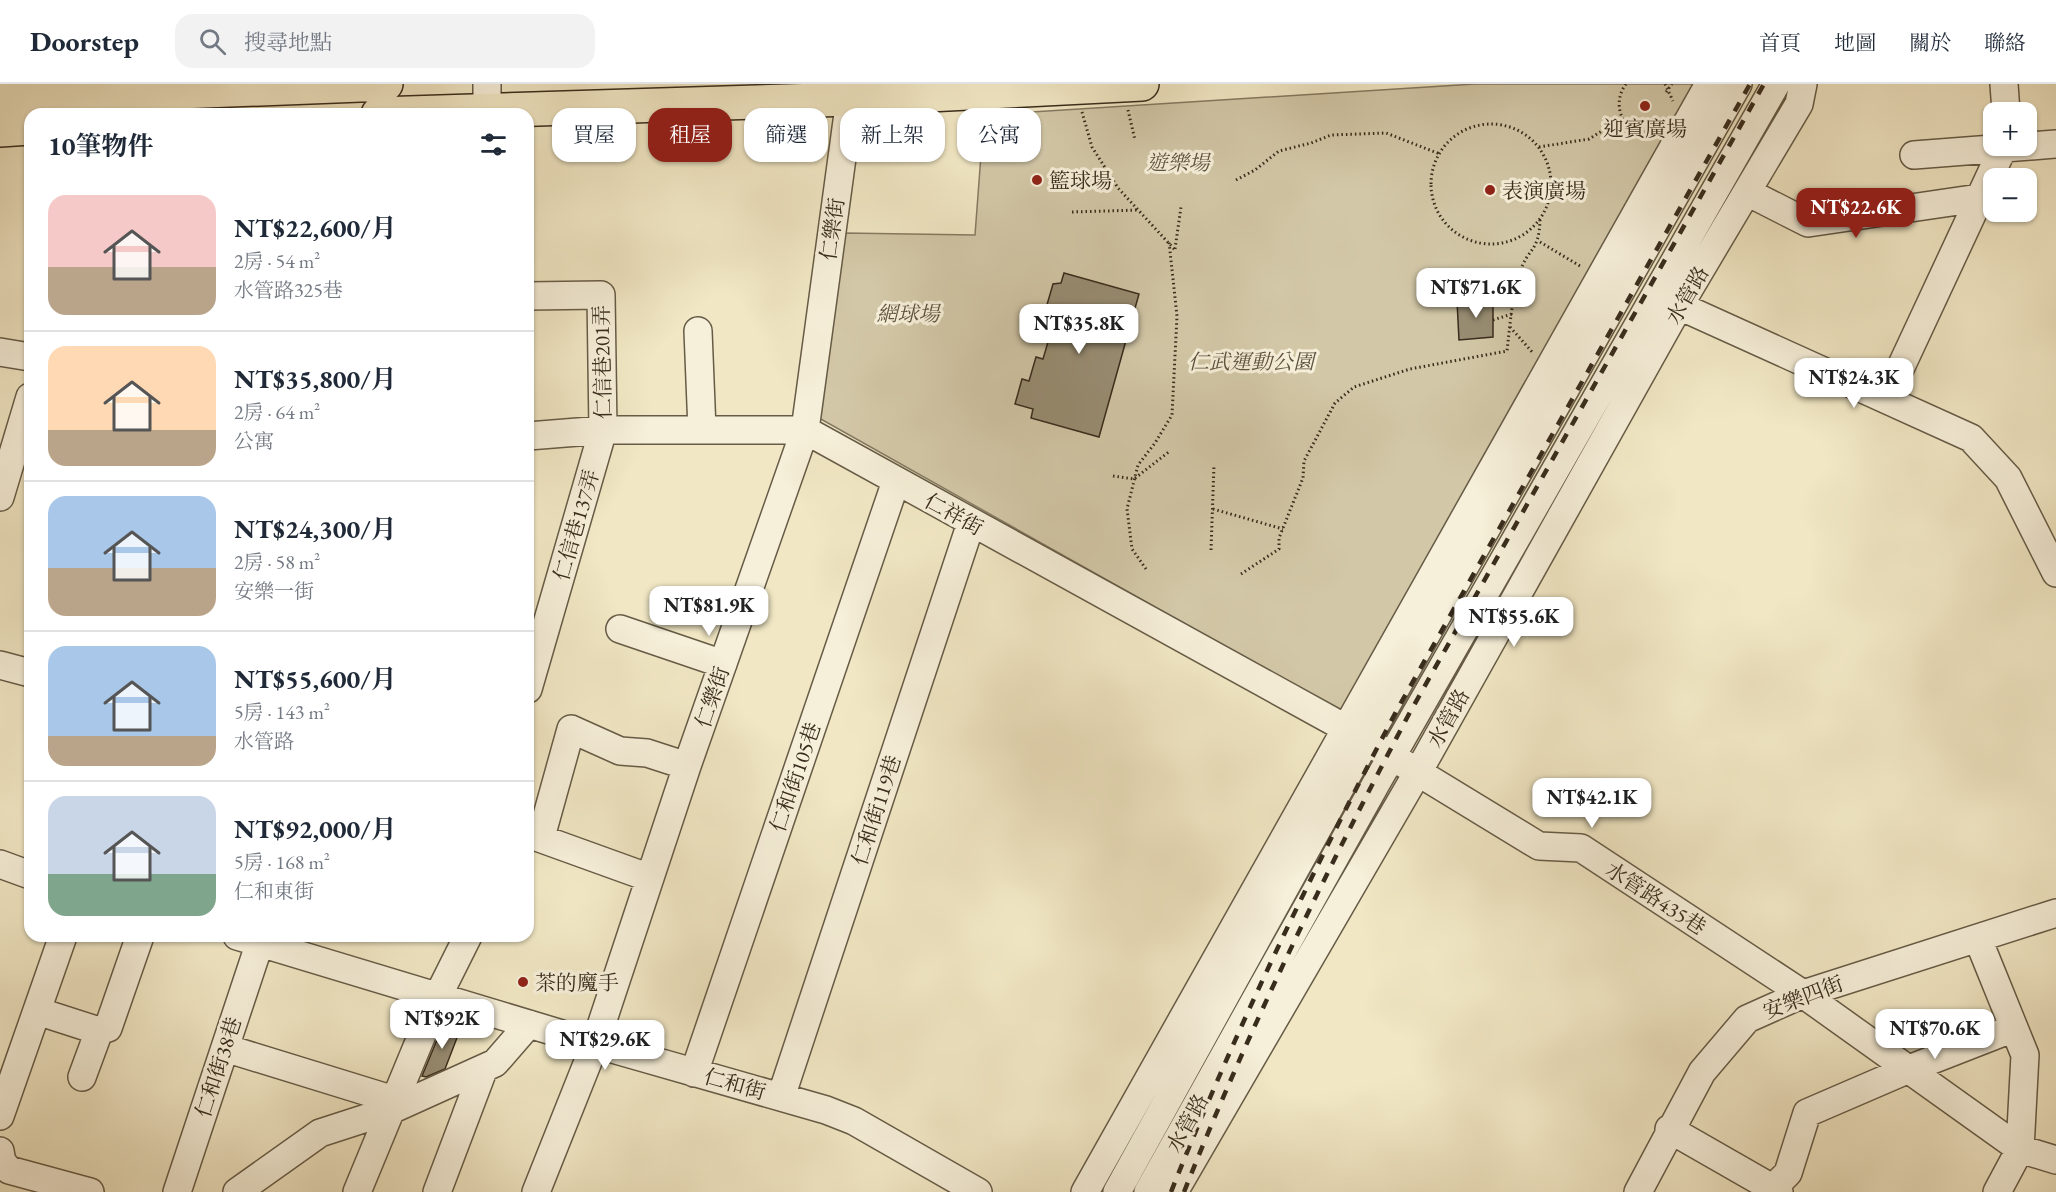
<!DOCTYPE html>
<html lang="zh-TW">
<head>
<meta charset="utf-8">
<style>
	body { margin:0; font-family:"EB Garamond","Noto Serif TC",serif; background:#f2f2f3; color:#1f2937; height:100vh; display:flex; flex-direction:column; font-size:22px; white-space:nowrap }
	* { box-sizing:border-box; margin:0 }
	p { font-size:20px; color:#747a83 }
	.icon { flex:none; width:33px; height:33px; fill:none; stroke:currentColor; stroke-width:2; stroke-linecap:round; stroke-linejoin:round }
	.map { position:relative; flex:1; overflow:hidden }
	.sheet { position:absolute; left:24px; top:24px; width:510px; height:834px; display:flex; flex-direction:column; background:#fff; border-radius:18px; box-shadow:0 2px 4px #0004 }
	.sheet>* { flex:none }
	.top-card { position:absolute; left:552px; top:24px; width:570px; height:54px; display:flex; gap:12px }
	.tools { position:absolute; left:1983px; top:18px; display:grid; gap:12px }
	.tools a { display:grid; place-items:center; width:54px; height:54px; border-radius:12px; background:#fff; box-shadow:0 2px 4px #0004; font-size:30px }
	.price { position:absolute; translate:-50% -51px; padding:0 14px; border-radius:12px; background:#fff; color:#222; font-size:20px; line-height:39px; filter:drop-shadow(0 2px 3px #0008) }
	.price::after { content:''; position:absolute; left:50%; top:36px; width:18px; height:14px; margin-left:-9px; background:inherit; clip-path:polygon(0 0,100% 0,50% 100%) }
	.price.current { background:#8f2418; color:#fff }
	ul { padding:0; list-style:none }
	li { display:flex; align-items:center; gap:18px; height:150px; padding:0 24px }
	li+li { border-top:2px solid #e0e1e3 }
	li span { display:grid; place-items:center; flex:none; width:168px; height:120px; border-radius:18px; color:#555 }
	li>.icon { margin-inline-start:auto }
	span .icon { width:72px; height:72px; fill:#fffc; stroke-width:1 }
	li b { font-size:26px }
	h2 { display:flex; justify-content:space-between; align-items:center; height:72px; padding:0 24px; font-size:26px }
	.chip { padding:0 21px; border-radius:18px; background:#fff; box-shadow:0 2px 4px #0004; font-size:21px; line-height:54px }
	.chip.current { background:#8f2418; color:#fff }
	header { display:flex; align-items:center; gap:36px; box-sizing:border-box; height:84px; padding:0 30px; background:#fff; border-bottom:2px solid #e0e1e3 }
	header strong { font-size:28px }
	nav { display:flex; gap:33px; margin-inline-start:auto; font-size:21px }
	.search { width:420px; height:54px; background:#f2f2f3; display:flex; align-items:center; gap:15px; box-sizing:border-box; padding:0 21px; border-radius:18px; color:#747a83; font-size:22px }
	.map>svg:first-child { display:block }
</style>
</head>
<body>
<header>
<strong>Doorstep</strong>
<div class="search"><svg class="icon" aria-label="search" viewBox="0 0 24 24"><circle cx="10" cy="10" r="6"/><path d="M15 15l6 6"/></svg>搜尋地點</div>
<nav><a>首頁</a><a>地圖</a><a>關於</a><a>聯絡</a></nav>
</header>
<div class="map">
<svg width="2056" height="1108" viewBox="0 0 2056 1108">
	<rect width="100%" height="100%" fill="#f1e7c4"/>
	<filter id="stains"><feTurbulence type="fractalNoise" baseFrequency=".00333" numOctaves="4"/><feColorMatrix values="0 0 0 0 .2 0 0 0 0 .09 0 0 0 0 .02 0 0 0 .5 -.17"/></filter>
	<radialGradient id="worn" r=".72"><stop offset=".6" stop-color="#630" stop-opacity="0"/><stop offset="1" stop-color="#630" stop-opacity=".3"/></radialGradient>
	<path fill="#d2c7a7" stroke="#857a62" stroke-width="1.5" d="M1475,0H1709L1349,632L819,334L845,149L975,151L984,31Z"/>
	<path fill="#988d73" stroke="#382c1c" stroke-width="1.5" d="M1064,189L1139,210L1099,353L1031,334L1033,325L1015,320L1022,295L1029,297L1036,273L1043,275L1053,241L1042,238L1053,200L1061,199Z
		M1493,213V253L1459,256L1457,217Z
		M444,939L460,946L445,985L426,993L422,992Z"/>
	<g fill="none" stroke-linecap="round" stroke-linejoin="round">
		<defs>
			<path id="minor" d="M2004,0L2006,28
				M487,27V0
				M118,30L132,0
				M1914,71L2056,60
				M1747,108L1808,139L1979,114
				M528,212L601,211L603,346L528,605
				M1664,215L1971,354L2008,394L2056,489
				M698,247L702,346
				M0,268L30,273
				M1886,315L2003,64
				M528,352L603,346H805L1347,645L1539,762L1581,764L1803,910L2020,1065L2056,1076
				M0,413L30,313
				M620,545L723,580
				M0,581L30,589
				M528,750L650,794
				M541,753L571,645L620,667L647,669L687,682
				M0,780L30,791
				M237,852L595,960L826,1026L854,1037L978,1108
				M1978,855L2025,971L2020,1065L1997,1108
				M37,927L99,947L108,944L140,852
				M225,964L394,1016
				M694,989L896,397
				M82,993L99,947
				M781,1013L971,439
				M0,1032L63,852
				M1669,1045L1779,1108
				M0,1067L2,1078L9,1086L90,1108
				M177,1108L262,852
				M237,1108L320,1049L391,1026L495,979L529,940
				M357,1108L438,912L468,852
				M437,1108L484,984
				M536,1108L595,960L687,682L805,346L850,15L857,0
				M1085,1108L1709,0
				M1117,1108L1366,657L1738,0
				M1148,1108L1377,698L1776,0
				M1174,1108L1426,674L1679,222L1799,20L1803,0
				M1638,1108L1702,988L1747,935L1803,910L2056,829
				M1769,1108L1788,1089L1807,1029L1909,985L2014,944"/>
			<path id="major" d="M0,15L386,0
				M378,30L850,15L1142,0
				M0,46L30,44"/>
		</defs>
		<use href="#minor" stroke="#665b46" stroke-width="30"/>
		<use href="#major" stroke="#382c1c" stroke-width="36"/>
		<path stroke="#382c1c" stroke-width="3" stroke-dasharray="1.5 3" stroke-linecap="butt" d="M1626,0C1608,24 1628,59 1659,45
			M1665,0L1673,17
			M1666,8L1672,0
			M1128,26L1135,56
			M1082,28L1092,63L1118,104L1175,166
			M1431 100a60 60 0 1 1 120 0a60 60 0 1 1-120 0Z
			M1539,63L1589,55L1621,35
			M1236,96L1255,86L1279,67L1311,59L1331,51L1386,49L1440,70
			M1072,128L1139,126
			M1540,158L1580,182
			M1175,165L1181,123
			M1493,236L1512,230
			M1510,243L1533,269
			M1113,392L1134,395L1170,367
			M1213,425L1283,445
			M1211,466L1214,381
			M1146,485L1132,465L1127,425L1138,381L1155,359L1172,331L1177,232L1169,158
			M1241,490L1279,465V454L1303,394L1304,377L1335,319L1354,303L1410,285L1507,267C1510,241 1512,213 1520,188C1528,163 1539,169 1540,136"/>
		<use href="#minor" stroke="#f6efd9" stroke-width="27"/>
		<use href="#major" stroke="#f1e7c4" stroke-width="33"/>
		<path stroke="#382c1c" stroke-width="4.5" stroke-dasharray="10 10" stroke-linecap="butt" d="M1171,1108C1237,942 1315,782 1398,624L1750,0
			M1184,1108C1249,944 1327,786 1409,630L1764,0"/>
	</g>
	<g fill="#8f2418" stroke="#f6efd9" stroke-width="2">
		<circle cx="1645" cy="22" r="6"/>
		<circle cx="1037" cy="96" r="6"/>
		<circle cx="1490" cy="106" r="6"/>
		<circle cx="523" cy="898" r="6"/>
	</g>
	<g text-anchor="middle" dominant-baseline="central" stroke-width="6" stroke-linejoin="round" paint-order="stroke">
		<g font-size="21" fill="#382c1c" stroke="#f6efd9" text-anchor="start">
			<text x="1645" y="44" text-anchor="middle">迎賓廣場</text>
			<text x="1049" y="96">籃球場</text>
			<text x="1502" y="106">表演廣場</text>
			<text x="535" y="898">茶的魔手</text>
		</g>
		<g font-size="21" font-style="italic" fill="#5e533f" stroke="#f6efd9">
			<text x="1178" y="78">遊樂場</text>
			<text x="908" y="229">網球場</text>
			<text x="1251" y="277">仁武運動公園</text>
		</g>
		<g font-size="21" fill="#382c1c" stroke="#f6efd9">
			<text transform="translate(832 145) rotate(-82)">仁樂街</text>
			<text transform="translate(1687 211) rotate(-60)">水管路</text>
			<text transform="translate(602 278) rotate(-91)">仁信巷201弄</text>
			<text transform="translate(954 430) rotate(29)">仁祥街</text>
			<text transform="translate(576 441) rotate(-74)">仁信巷137弄</text>
			<text transform="translate(712 613) rotate(-71)">仁樂街</text>
			<text transform="translate(1448 634) rotate(-61)">水管路</text>
			<text transform="translate(795 693) rotate(-71)">仁和街105巷</text>
			<text transform="translate(876 726) rotate(-72)">仁和街119巷</text>
			<text transform="translate(1656 814) rotate(33)">水管路435巷</text>
			<text transform="translate(1803 913) rotate(-21)">安樂四街</text>
			<text transform="translate(218 983) rotate(-72)">仁和街38巷</text>
			<text transform="translate(735 1000) rotate(16)">仁和街</text>
			<text transform="translate(1187 1039) rotate(-61)">水管路</text>
		</g>
	</g>
	<rect width="100%" height="100%" filter="url(#stains)"/>
	<rect width="100%" height="100%" fill="url(#worn)"/>
</svg>
<div class="tools">
<a>+</a>
<a>−</a>
</div>
<b class="price current" style="left:1856px;top:155px">NT$22.6K</b>
<b class="price" style="left:1476px;top:235px">NT$71.6K</b>
<b class="price" style="left:1079px;top:271px">NT$35.8K</b>
<b class="price" style="left:1854px;top:325px">NT$24.3K</b>
<b class="price" style="left:709px;top:553px">NT$81.9K</b>
<b class="price" style="left:1514px;top:564px">NT$55.6K</b>
<b class="price" style="left:1592px;top:745px">NT$42.1K</b>
<b class="price" style="left:442px;top:966px">NT$92K</b>
<b class="price" style="left:1935px;top:976px">NT$70.6K</b>
<b class="price" style="left:605px;top:987px">NT$29.6K</b>
<div class="top-card">
<a class="chip">買屋</a>
<a class="chip current">租屋</a>
<a class="chip">篩選</a>
<a class="chip">新上架</a>
<a class="chip">公寓</a>
</div>
<section class="sheet">
<h2>10筆物件<svg class="icon" aria-label="filters" viewBox="0 0 24 24"><path d="M4 7h16M4 17h16"/><circle cx="9" cy="7" r="2"/><circle cx="15" cy="17" r="2"/></svg></h2>
<ul>
<li><span style="background:linear-gradient(#f6c9c9 60%,#b9a48a 0)"><svg class="icon" aria-label="home" viewBox="0 0 24 24"><path d="M3 11l9-7 9 7M6 9v11h12V9"/></svg></span><div><b>NT$22,600/月</b><p>2房 · 54 m²</p><p>水管路325巷</p></div></li>
<li><span style="background:linear-gradient(#ffd9b3 70%,#b9a48a 0)"><svg class="icon" aria-label="home" viewBox="0 0 24 24"><path d="M3 11l9-7 9 7M6 9v11h12V9"/></svg></span><div><b>NT$35,800/月</b><p>2房 · 64 m²</p><p>公寓</p></div></li>
<li><span style="background:linear-gradient(#a9c7e8 60%,#b9a48a 0)"><svg class="icon" aria-label="home" viewBox="0 0 24 24"><path d="M3 11l9-7 9 7M6 9v11h12V9"/></svg></span><div><b>NT$24,300/月</b><p>2房 · 58 m²</p><p>安樂一街</p></div></li>
<li><span style="background:linear-gradient(#a9c7e8 75%,#b9a48a 0)"><svg class="icon" aria-label="home" viewBox="0 0 24 24"><path d="M3 11l9-7 9 7M6 9v11h12V9"/></svg></span><div><b>NT$55,600/月</b><p>5房 · 143 m²</p><p>水管路</p></div></li>
<li><span style="background:linear-gradient(#c9d6e8 65%,#7fa58c 0)"><svg class="icon" aria-label="home" viewBox="0 0 24 24"><path d="M3 11l9-7 9 7M6 9v11h12V9"/></svg></span><div><b>NT$92,000/月</b><p>5房 · 168 m²</p><p>仁和東街</p></div></li>
</ul>
</section>
</div>
</body>
</html>
